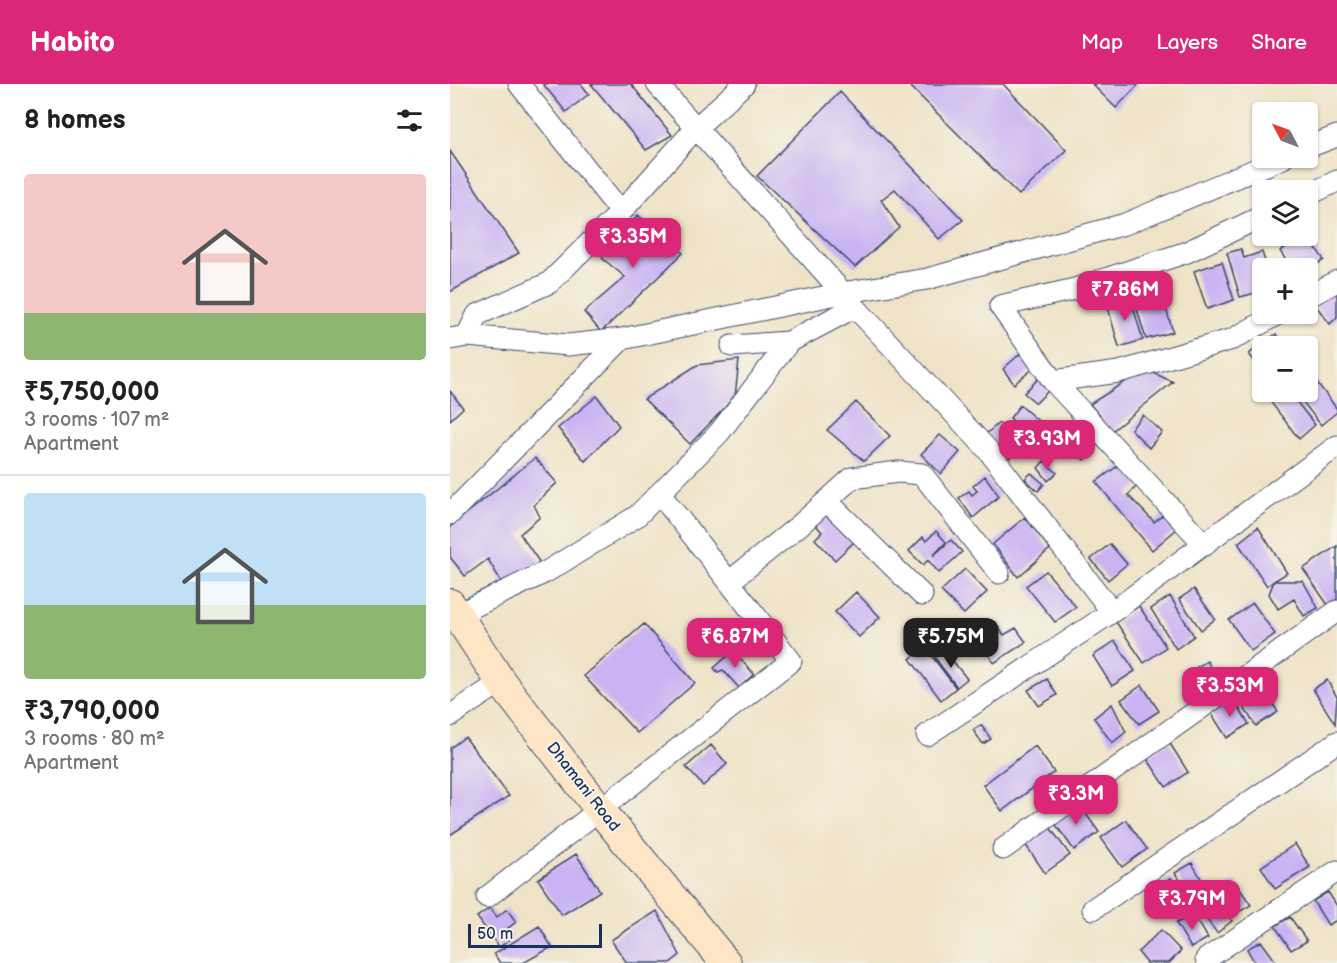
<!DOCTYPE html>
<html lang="en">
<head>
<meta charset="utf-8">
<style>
	body { margin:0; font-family:"Balsamiq Sans",sans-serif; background:#f6f6f6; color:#202124; height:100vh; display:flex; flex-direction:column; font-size:22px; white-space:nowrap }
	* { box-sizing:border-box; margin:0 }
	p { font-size:20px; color:#757577 }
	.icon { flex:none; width:33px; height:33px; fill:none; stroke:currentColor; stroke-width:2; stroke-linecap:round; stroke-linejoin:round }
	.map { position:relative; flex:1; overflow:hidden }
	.details { display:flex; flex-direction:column; background:#fff; width:450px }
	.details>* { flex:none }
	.needle { width:39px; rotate:311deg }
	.buttons { position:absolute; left:802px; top:18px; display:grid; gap:12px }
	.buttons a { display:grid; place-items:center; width:66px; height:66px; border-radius:6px; background:#fff; box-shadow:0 2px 4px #0004; font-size:30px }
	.scale { position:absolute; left:18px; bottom:15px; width:134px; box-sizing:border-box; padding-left:6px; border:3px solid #1b2f5e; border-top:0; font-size:16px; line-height:21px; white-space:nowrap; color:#1b2f5e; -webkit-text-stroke:4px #f7f3e8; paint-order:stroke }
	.price { position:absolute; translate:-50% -51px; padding:0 14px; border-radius:12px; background:#db2777; color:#fff; font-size:20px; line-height:39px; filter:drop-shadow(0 2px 3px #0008) }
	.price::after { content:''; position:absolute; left:50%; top:36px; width:18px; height:14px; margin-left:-9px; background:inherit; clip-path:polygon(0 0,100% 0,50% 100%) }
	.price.selected { background:#222; color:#fff }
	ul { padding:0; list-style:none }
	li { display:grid; align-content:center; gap:12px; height:318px; padding:0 24px }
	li+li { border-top:2px solid #e0e0e0 }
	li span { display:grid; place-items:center; height:186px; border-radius:6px; color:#555 }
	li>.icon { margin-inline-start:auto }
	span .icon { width:108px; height:108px; fill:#fffc; stroke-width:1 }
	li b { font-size:26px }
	h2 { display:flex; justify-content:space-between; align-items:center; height:72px; padding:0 24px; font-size:26px }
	header { display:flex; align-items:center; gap:36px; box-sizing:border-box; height:84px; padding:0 30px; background:#db2777; color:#fff }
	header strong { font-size:28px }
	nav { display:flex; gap:33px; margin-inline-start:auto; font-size:21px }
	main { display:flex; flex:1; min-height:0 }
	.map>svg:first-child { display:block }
</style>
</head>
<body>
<header>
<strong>Habito</strong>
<nav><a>Map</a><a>Layers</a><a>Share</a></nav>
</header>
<main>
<section class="details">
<h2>8 homes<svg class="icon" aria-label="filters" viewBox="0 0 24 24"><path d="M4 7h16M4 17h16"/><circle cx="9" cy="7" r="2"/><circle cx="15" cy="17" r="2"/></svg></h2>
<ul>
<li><span style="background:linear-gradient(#f6c9c9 75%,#8fb573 0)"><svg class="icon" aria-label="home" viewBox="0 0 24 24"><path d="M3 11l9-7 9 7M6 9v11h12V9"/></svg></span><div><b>₹5,750,000</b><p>3 rooms · 107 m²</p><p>Apartment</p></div></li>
<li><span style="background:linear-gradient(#bfe0f5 60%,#8fb573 0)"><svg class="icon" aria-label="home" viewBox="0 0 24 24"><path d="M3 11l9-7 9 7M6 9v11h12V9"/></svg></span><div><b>₹3,790,000</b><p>3 rooms · 80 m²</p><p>Apartment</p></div></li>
</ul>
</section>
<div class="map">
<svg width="887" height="879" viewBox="0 0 887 879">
	<rect width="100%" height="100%" fill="#f7f3e8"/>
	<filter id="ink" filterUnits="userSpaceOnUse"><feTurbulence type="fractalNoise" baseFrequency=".0167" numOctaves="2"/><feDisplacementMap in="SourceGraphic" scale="12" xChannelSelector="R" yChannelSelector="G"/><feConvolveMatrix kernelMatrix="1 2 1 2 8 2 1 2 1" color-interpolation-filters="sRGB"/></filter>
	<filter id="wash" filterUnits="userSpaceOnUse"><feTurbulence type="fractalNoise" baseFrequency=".008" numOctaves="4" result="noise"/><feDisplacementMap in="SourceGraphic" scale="24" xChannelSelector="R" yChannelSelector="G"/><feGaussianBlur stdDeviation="1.35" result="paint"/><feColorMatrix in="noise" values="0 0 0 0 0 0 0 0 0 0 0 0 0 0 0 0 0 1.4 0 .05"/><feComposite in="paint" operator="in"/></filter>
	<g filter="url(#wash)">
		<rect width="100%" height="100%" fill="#efe3c7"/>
		<g id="blocks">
			<path fill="#cab3f3" d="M93,0H131L139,10L116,28Z
				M141,0H181L222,51L196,66Z
				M458,0H553L616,66L569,111Z
				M642,0H689L666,24Z
				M390,8L513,136L489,155L445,105L431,116L449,143L405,183L307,92Z
				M0,67L69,169L0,208Z
				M188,131L233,169L151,248L134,228L175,193L152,174Z
				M854,152H858L874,176L858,186L841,184L830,167Z
				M791,165L794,174L812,168L817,184H813V207L790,213L777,169Z
				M772,178L784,216L757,225L744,187Z
				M709,201L723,248L696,255L682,209Z
				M887,202V233L880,240L863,218Z
				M680,213L693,256L669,263L657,220Z
				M826,250L836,262H813V289L799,270Z
				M571,269L584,284L564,300L553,285Z
				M289,276L285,313L240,360L194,315L247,281Z
				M695,285L723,298L662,347L640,320Z
				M862,292L887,325V328L871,341L845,308H858V296Z
				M589,294L599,306L586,319L574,309Z
				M0,307L13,324L0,336Z
				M822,308H839L865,341L849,355L816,312Z
				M147,312L169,342L135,377L108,344Z
				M406,318L440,352L414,377L377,346Z
				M570,321L595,343L585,355L560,334Z
				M693,331L712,348L699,364L681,345Z
				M549,339L572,359L560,374L536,350Z
				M630,343L648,359L634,376L618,362Z
				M490,351L510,368L491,390L471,370Z
				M85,374L107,399L84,421L90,433L70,450L90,479L52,499L38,475L15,492L0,473V443Z
				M594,377L607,389L598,397L588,384Z
				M669,381L689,400L678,411L704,438L718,427L734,439L702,466L646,398Z
				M581,389L594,400L588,407L575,395Z
				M535,392L549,412L523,434L509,414L519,407L522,411L527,407L523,402Z
				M378,428L405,457L385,476L365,455L372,448L365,440Z
				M575,433L600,465L568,493L543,460Z
				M808,443L837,489L824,497H853L868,524L854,532L844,515L828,525L819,510L824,497L817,502L788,459Z
				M486,447L496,458L483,472L501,456L512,468L489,489L478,476L473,481L459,467L473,453L476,457Z
				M660,460L677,480L658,496L641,475Z
				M887,462V515L878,521L853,485Z
				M515,485L537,508L514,530L491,507Z
				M596,487L626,523L605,538L576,502Z
				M744,505L765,535L751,546L729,515Z
				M406,508L430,533L409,553L385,528Z
				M720,512L744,552L726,565L701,525Z
				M803,519L825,550L801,567L779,536Z
				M689,522L716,563L694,579L666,538Z
				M545,538L554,551L566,544L576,558L544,579L524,551Z
				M194,540L245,599L187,649L134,592Z
				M665,557L685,587L662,602L643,572Z
				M475,563L506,604L491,616L460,575Z
				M283,567L304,590L289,604L273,586L268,588L264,584Z
				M495,567L517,595L507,603L485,574Z
				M757,577L769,598L760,603L747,583Z
				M597,595L607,611L589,622L578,606Z
				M877,596L887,613L885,640L863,605Z
				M808,597L828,628L806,642L786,612Z
				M692,601L709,627L689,640L671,616Z
				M783,615L799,640L777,654L761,629Z
				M662,620L676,648L662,659L644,634Z
				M531,641L541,655L533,660L523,646Z
				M15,653L59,712L0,751V664Z
				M719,658L738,688L716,703L696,673Z
				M261,661L277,680L253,702L236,683Z
				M585,662L604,688L552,727L533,701Z
				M628,719L649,748L624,766L603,737Z
				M676,736L697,765L672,783L651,754Z
				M599,742L620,771L595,789L575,760Z
				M845,760L860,783L825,805L811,783Z
				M126,770L150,807L112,831L88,795Z
				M742,779L757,805L742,814L725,789Z
				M721,794L738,821L714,833L696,809Z
				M785,798L801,821L785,830L770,806Z
				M878,808L887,822V836L878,841L863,817Z
				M766,817L782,837L767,849L751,828Z
				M40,824L47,833L57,825L66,838L57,845L63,853L49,863L27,833Z
				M207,827L230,871L220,879H177L161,856Z
				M744,831L758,854L741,864L726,839Z
				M840,833L857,857L841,866L825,842Z
				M89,842L102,863L73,879H50L44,870Z
				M711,846L731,867L719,879H697L688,868Z
				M811,857L827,879H805L797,865Z"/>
		</g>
	</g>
	<g filter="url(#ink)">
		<use href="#blocks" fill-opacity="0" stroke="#3b4a6e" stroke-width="1.5"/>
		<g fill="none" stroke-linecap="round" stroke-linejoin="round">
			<defs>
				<path id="street" d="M69,0L171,128
					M207,0L400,217
					M858,63L887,52
					M858,111L887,97
					M858,213L887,197
					M17,252L27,231L99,199L171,128L245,45L294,0
					M0,255L17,252L118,261L172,255L392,209L477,195L675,140L833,74
					M282,262L339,258
					M603,297L550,222L625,205L737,168L813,132
					M377,417L472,511
					M0,430L172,255
					M755,461L603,297L669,288L783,255L828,230
					M279,498L351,440L402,394L448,388L472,390L549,489
					M8,530L96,488L187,432L269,349L339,258L405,223L537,365L662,528
					M0,632L51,598
					M477,651L662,528L887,362
					M553,765L887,527
					M37,813L341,577L210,410
					M643,825L887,658
					M756,875L887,787"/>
				<path id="secondary" d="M0,520L51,598L151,727L276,879"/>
			</defs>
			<use href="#street" stroke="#3b4a6e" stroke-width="23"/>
			<use href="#secondary" stroke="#3b4a6e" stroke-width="32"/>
			<use href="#street" stroke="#fff" stroke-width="21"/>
			<use href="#secondary" stroke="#fee5c5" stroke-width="30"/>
		</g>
	</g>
	<g text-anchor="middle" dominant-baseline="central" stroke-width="4.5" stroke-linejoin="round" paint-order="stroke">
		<g font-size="16" fill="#1b2f5e" stroke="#f7f3e8">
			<text transform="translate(133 703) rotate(52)">Dhamani Road</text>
		</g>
	</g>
</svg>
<div class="buttons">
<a><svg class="needle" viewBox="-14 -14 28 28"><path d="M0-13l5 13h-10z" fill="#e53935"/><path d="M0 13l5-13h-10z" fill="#757577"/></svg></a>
<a><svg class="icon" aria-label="layers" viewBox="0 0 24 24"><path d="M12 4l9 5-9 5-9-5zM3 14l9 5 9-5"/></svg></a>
<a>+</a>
<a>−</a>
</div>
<div class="scale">50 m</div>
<b class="price" style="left:183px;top:185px">₹3.35M</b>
<b class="price" style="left:675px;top:238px">₹7.86M</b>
<b class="price" style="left:597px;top:387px">₹3.93M</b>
<b class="price" style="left:285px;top:585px">₹6.87M</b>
<b class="price selected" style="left:501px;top:585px">₹5.75M</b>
<b class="price" style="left:780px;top:634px">₹3.53M</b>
<b class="price" style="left:626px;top:742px">₹3.3M</b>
<b class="price" style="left:742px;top:847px">₹3.79M</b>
</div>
</main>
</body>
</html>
